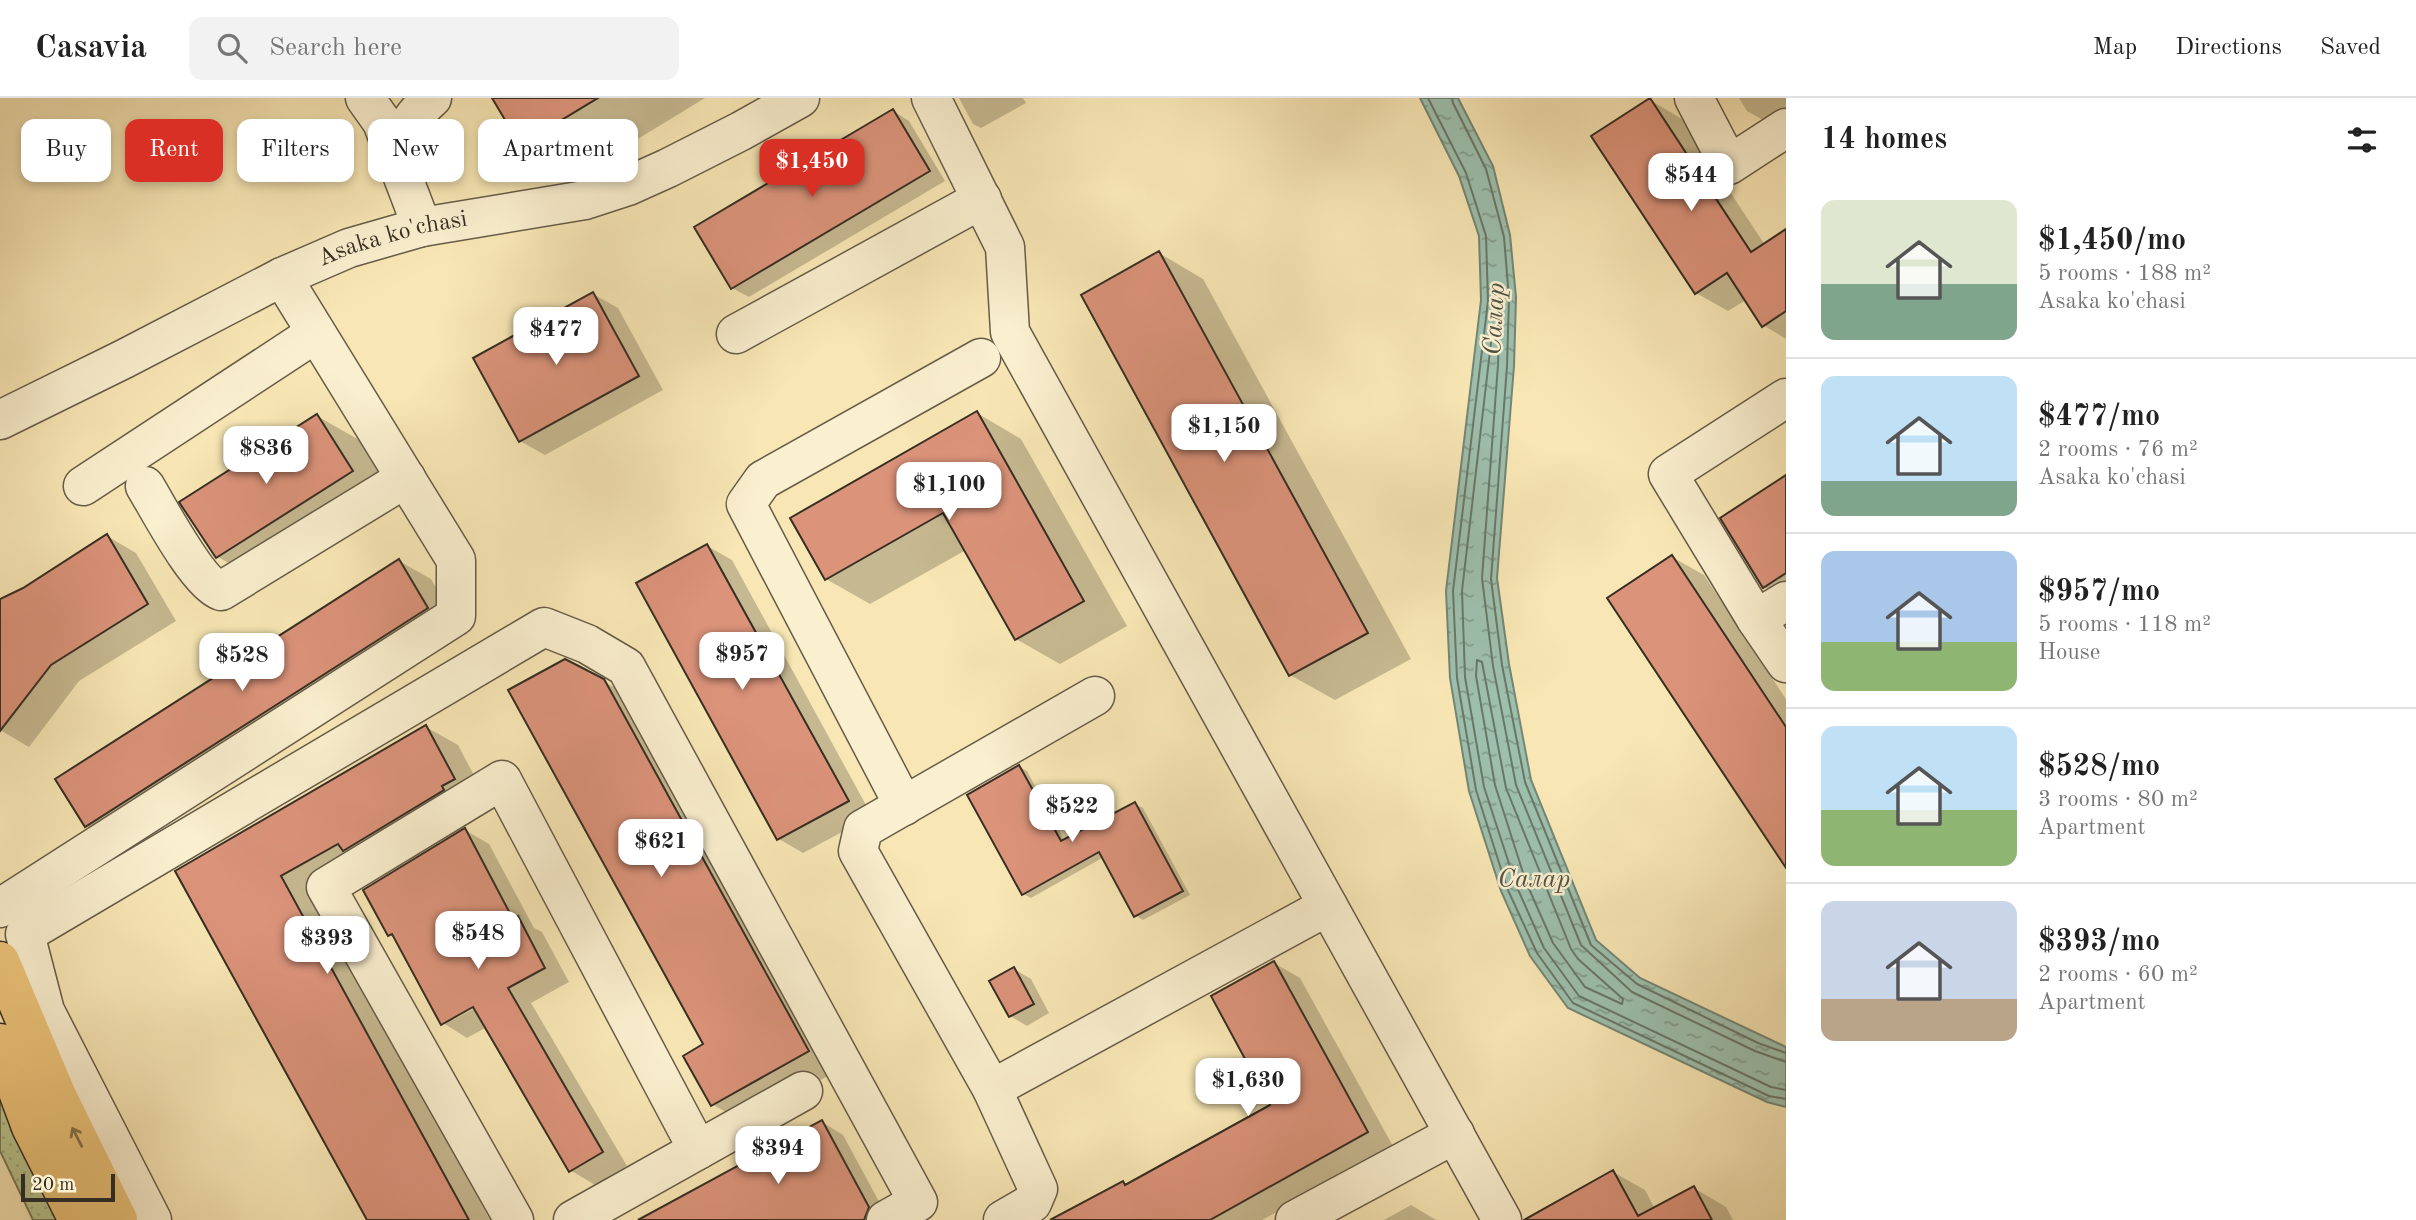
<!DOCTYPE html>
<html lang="en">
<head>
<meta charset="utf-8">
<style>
	body { margin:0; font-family:"Old Standard TT",serif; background:#f2f2f2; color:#222; height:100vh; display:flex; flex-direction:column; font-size:26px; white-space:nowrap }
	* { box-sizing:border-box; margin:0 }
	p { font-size:23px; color:#767676 }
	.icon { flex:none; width:38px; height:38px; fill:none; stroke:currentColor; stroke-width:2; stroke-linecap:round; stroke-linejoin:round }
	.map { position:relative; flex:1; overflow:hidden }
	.panel { display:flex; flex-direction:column; background:#fff; width:630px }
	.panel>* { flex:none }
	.guide { position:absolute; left:21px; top:21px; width:665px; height:63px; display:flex; gap:14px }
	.scale { position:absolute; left:21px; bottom:18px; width:94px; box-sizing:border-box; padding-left:7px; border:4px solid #362e23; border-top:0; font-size:19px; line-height:24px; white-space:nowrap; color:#362e23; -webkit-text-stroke:5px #faefcf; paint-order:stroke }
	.price { position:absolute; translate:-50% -60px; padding:0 16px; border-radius:14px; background:#fff; color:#222; font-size:23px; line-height:46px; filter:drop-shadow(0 2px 4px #0008) }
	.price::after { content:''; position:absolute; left:50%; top:42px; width:21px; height:16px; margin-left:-10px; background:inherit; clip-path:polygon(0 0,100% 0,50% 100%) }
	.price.selected { background:#d93025; color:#fff }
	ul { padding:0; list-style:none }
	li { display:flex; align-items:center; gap:21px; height:175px; padding:0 35px }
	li+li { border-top:2px solid #e0e0e0 }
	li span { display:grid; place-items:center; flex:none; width:196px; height:140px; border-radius:14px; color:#555 }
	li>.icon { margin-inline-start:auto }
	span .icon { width:84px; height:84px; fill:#fffc; stroke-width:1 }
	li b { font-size:30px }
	h2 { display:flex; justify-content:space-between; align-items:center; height:84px; padding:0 35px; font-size:30px }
	.tag { padding:0 24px; border-radius:14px; background:#fff; box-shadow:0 4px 10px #0003; font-size:24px; line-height:63px }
	.tag.selected { background:#d93025; color:#fff }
	header { display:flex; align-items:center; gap:42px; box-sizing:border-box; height:98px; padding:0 35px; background:#fff; border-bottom:2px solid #e0e0e0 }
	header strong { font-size:33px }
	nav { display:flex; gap:38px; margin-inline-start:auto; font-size:24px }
	.search { width:490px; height:63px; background:#f2f2f2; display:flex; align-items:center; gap:18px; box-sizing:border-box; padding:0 24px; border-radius:14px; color:#767676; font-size:26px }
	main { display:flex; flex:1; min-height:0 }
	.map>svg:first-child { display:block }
</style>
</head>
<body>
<header>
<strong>Casavia</strong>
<div class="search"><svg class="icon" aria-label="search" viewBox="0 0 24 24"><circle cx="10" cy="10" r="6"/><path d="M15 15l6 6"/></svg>Search here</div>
<nav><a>Map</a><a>Directions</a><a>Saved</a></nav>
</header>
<main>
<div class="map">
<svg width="1786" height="1122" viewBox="0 0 1786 1122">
	<defs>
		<pattern id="grass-dots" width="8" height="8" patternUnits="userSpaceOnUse" patternTransform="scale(1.75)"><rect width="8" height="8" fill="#b9c690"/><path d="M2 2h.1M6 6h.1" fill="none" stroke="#a0aa7c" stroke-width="1.8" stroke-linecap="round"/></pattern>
		<pattern id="water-ripples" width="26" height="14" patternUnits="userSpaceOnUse" patternTransform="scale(1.75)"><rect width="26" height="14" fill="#9dc0ae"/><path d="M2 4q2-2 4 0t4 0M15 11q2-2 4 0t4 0" fill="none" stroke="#819c8d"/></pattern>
	</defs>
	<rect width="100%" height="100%" fill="#f8e7b5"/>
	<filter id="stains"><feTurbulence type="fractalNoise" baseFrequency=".00286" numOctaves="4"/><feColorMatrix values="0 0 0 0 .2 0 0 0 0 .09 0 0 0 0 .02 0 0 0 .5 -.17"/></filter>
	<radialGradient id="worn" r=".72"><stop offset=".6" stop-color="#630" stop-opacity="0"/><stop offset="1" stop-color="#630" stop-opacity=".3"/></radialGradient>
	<path fill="url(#grass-dots)" stroke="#787a5a" stroke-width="2" d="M0,992L60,1122H33L0,1053Z"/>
	<path fill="url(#water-ripples)" stroke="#748676" stroke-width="2" d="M1420,0H1458L1493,68L1510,137L1516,199L1514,268L1497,480L1509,566L1531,682L1596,842L1640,880L1786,949V1009L1767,1004L1568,910L1530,858L1501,793L1469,693L1450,580L1446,493L1481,202L1479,138L1459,78Z"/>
	<path fill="#0003" fill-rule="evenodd" d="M494,0H705L577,78L522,46Z
		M959,0H1023L1026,5L981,30L973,26Z
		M1739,0H1786V27L1779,31L1747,13Z
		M1650,2L1682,21L1765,147L1786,133V241L1763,227L1746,202L1728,213L1696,195Z
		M893,13L909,23L945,83L749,199L732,190Z
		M1159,155L1203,181L1411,561L1335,602L1290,577Z
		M593,196L618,210L663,292L545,357L520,343Z
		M977,315L1021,341L1127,528L1060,566L1016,541L966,452L870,506L826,481Z
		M317,318L361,343L396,399L262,484L218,459Z
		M1786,380V501L1764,489L1723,420Z
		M107,438L136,455L176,523L79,583L29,649L0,632V505L24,492Z
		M707,448L732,462L872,718L803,755L779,741L639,486Z
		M1672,459L1704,477L1786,601V757L1776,752Z
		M399,463L431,481L459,529L119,747L87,728L58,682Z
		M603,583L636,602L840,971L744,1025L712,1006L706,947Z
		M426,629L458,647L486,700L312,796L490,1122H369L178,773Z
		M1019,669L1027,673L1065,743L1135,706L1143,710L1190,797L1143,822L1136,818L1104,759L1031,800L1023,796Z
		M465,732L489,746L534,830L542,834L569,884L531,905L627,1068L595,1087L570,1072L487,929L467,940L443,925L397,841L389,837ZM480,903L482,906L453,922V918Z
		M1274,865L1300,880L1394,1050L1262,1122H1053L1123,1085L1128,1088L1273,1007Z
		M1014,871L1031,881L1049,915L1027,928L1010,918Z
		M822,1024L843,1037L889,1122H642Z
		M1613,1074L1645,1092L1655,1111L1694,1090L1726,1109L1733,1122H1546Z
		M1411,1107L1436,1122H1384Z"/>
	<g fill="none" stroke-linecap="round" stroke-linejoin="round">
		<path stroke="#6a7768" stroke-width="2" d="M1428,0L1466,75L1486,138L1488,203L1453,493L1457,580L1476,692L1507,790L1537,855L1573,905L1769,998L1786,1001
			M1452,0L1453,5L1486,71L1504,139L1509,200L1507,268L1491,481L1502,567L1525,684L1591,847L1637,886L1758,945L1786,955
			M1477,562L1482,564L1506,690L1571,851L1578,861L1623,901L1622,906L1585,889L1553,845L1526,784L1495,687L1476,578Z
			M1786,964L1755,953L1632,894L1581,847L1516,687L1493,568L1482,480L1498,267L1499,237L1495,234L1492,236L1462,493L1465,579L1484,689L1516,787L1544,850L1579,898L1771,989L1786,992"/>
	</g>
	<path fill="#db937a" stroke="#362e23" stroke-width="2" d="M492,0H598L520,47Z
		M1650,0L1751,154L1786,131V213L1762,229L1727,175L1695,196L1591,38Z
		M893,11L930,73L731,191L694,129Z
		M1159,153L1368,535L1289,578L1081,197Z
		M593,194L639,278L519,344L473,260Z
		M977,313L1084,503L1015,542L943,415L825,482L790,420Z
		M317,316L353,373L216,460L179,404Z
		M1786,377V475L1763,490L1720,420Z
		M107,436L148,506L51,567L0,633V501L23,490Z
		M707,446L849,703L777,742L636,485Z
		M1672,457L1786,629V770L1607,500Z
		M399,461L428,510L85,729L55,681Z
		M565,561L604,581L809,953L711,1008L683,958L703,946L508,592Z
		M426,627L455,681L442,688L444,692L343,753L338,746L281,778L469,1122H367L175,773Z
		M1019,667L1061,743L1135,704L1183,793L1134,819L1099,754L1022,797L967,697Z
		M465,730L513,821L518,818L545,870L508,890L603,1054L569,1074L473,909L441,927L392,836L388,838L363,792Z
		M1274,863L1368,1034L1210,1122H1050L1123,1083L1125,1087L1270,1007L1211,898Z
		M1014,869L1034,906L1009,919L989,883Z
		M822,1022L869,1109L864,1122H638Z
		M1613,1072L1638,1118L1694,1088L1712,1122H1524Z"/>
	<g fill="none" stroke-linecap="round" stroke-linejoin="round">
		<defs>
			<g id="minor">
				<path d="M365,0L382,24L422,129"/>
				<path d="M931,0L1005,149L1010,234L1502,1122"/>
				<path d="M1694,0L1729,67L1786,30"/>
				<path d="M395,55C404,32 413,16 432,0"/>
				<path d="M736,236L982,101"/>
				<path d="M1786,300L1668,376L1756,521L1786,565"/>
				<path id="s1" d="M0,322L124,261L282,179L349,150L422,129L585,102L628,88L668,70L741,33L800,0"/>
				<path d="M83,388L316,235"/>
				<path d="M145,388C159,411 198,486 221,493L406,380"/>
				<path d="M1756,521L1786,503"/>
				<path d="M904,708L746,406L763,382L981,260"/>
				<path d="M0,810L456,518V462L282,179"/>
				<path d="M992,991L858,753L863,731L1095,598"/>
				<path d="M152,1122L45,913L25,836L544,529L587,546L626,569L918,1104L886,1122"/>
				<path d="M514,1122L326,789L502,682L698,1052"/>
				<path d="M573,1122L803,993"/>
				<path d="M1003,1122L1032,1105L1038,1091L992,991L1328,808"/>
				<path d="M1295,1122L1455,1036"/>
			</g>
			<path id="major" d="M0,863L57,998L118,1122"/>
			<path id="highway" d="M0,945L31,1029L78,1122"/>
		</defs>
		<use href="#minor" stroke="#665c48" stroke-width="41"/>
		<use href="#major" stroke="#362e23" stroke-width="41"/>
		<use href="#highway" stroke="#362e23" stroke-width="41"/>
		<use href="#minor" stroke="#faefcf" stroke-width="38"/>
		<use href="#major" stroke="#ecc47a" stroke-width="38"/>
		<use href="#highway" stroke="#ecc47a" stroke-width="38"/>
	</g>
	<defs><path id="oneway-shaft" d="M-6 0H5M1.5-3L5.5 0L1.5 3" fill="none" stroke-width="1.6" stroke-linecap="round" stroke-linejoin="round" transform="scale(1.75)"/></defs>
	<use stroke="#88724a" href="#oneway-shaft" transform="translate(77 1039) rotate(-117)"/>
	<g text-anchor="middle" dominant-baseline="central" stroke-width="5" stroke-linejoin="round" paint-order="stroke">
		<g font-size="24" fill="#362e23" stroke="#faefcf">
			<text stroke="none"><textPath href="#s1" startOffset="434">Asaka ko'chasi</textPath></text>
		</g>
		<g font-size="26" font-style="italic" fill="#505246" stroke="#faefcf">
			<text transform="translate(1495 221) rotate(-87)">Салар</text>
			<text x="1534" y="782">Салар</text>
		</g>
	</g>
	<rect width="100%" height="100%" filter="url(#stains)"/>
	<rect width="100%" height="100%" fill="url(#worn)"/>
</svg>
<div class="scale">20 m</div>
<b class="price selected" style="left:812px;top:101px">$1,450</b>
<b class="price" style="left:1691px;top:115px">$544</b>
<b class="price" style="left:556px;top:269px">$477</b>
<b class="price" style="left:1224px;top:366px">$1,150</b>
<b class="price" style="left:266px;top:388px">$836</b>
<b class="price" style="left:949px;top:424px">$1,100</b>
<b class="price" style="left:742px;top:594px">$957</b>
<b class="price" style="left:242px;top:595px">$528</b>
<b class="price" style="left:1072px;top:746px">$522</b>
<b class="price" style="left:661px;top:781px">$621</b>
<b class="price" style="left:478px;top:873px">$548</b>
<b class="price" style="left:327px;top:878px">$393</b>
<b class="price" style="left:1248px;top:1020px">$1,630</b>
<b class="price" style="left:778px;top:1088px">$394</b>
<div class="guide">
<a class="tag">Buy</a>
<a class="tag selected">Rent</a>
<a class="tag">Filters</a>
<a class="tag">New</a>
<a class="tag">Apartment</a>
</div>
</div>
<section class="panel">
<h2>14 homes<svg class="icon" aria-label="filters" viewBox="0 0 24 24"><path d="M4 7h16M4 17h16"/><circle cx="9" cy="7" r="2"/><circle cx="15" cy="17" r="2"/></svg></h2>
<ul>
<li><span style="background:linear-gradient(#dfe7d0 60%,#7fa58c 0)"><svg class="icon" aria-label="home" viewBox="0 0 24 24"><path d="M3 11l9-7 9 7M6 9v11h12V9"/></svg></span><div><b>$1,450/mo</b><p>5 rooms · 188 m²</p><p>Asaka ko'chasi</p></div></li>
<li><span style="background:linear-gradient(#bfe0f5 75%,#7fa58c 0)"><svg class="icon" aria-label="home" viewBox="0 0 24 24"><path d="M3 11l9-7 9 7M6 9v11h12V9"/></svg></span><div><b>$477/mo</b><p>2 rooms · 76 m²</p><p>Asaka ko'chasi</p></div></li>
<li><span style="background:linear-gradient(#a9c7e8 65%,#8fb573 0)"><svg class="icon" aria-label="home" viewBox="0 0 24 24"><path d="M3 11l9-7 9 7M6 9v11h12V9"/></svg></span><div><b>$957/mo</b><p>5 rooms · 118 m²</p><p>House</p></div></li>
<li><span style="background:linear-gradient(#bfe0f5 60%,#8fb573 0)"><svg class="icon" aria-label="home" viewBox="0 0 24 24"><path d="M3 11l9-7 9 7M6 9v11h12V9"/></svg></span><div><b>$528/mo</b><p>3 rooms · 80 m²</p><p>Apartment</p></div></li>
<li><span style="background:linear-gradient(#c9d6e8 70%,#b9a48a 0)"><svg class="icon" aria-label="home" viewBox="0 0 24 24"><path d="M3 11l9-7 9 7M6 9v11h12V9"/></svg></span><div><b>$393/mo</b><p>2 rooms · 60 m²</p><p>Apartment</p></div></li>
</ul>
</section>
</main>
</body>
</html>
